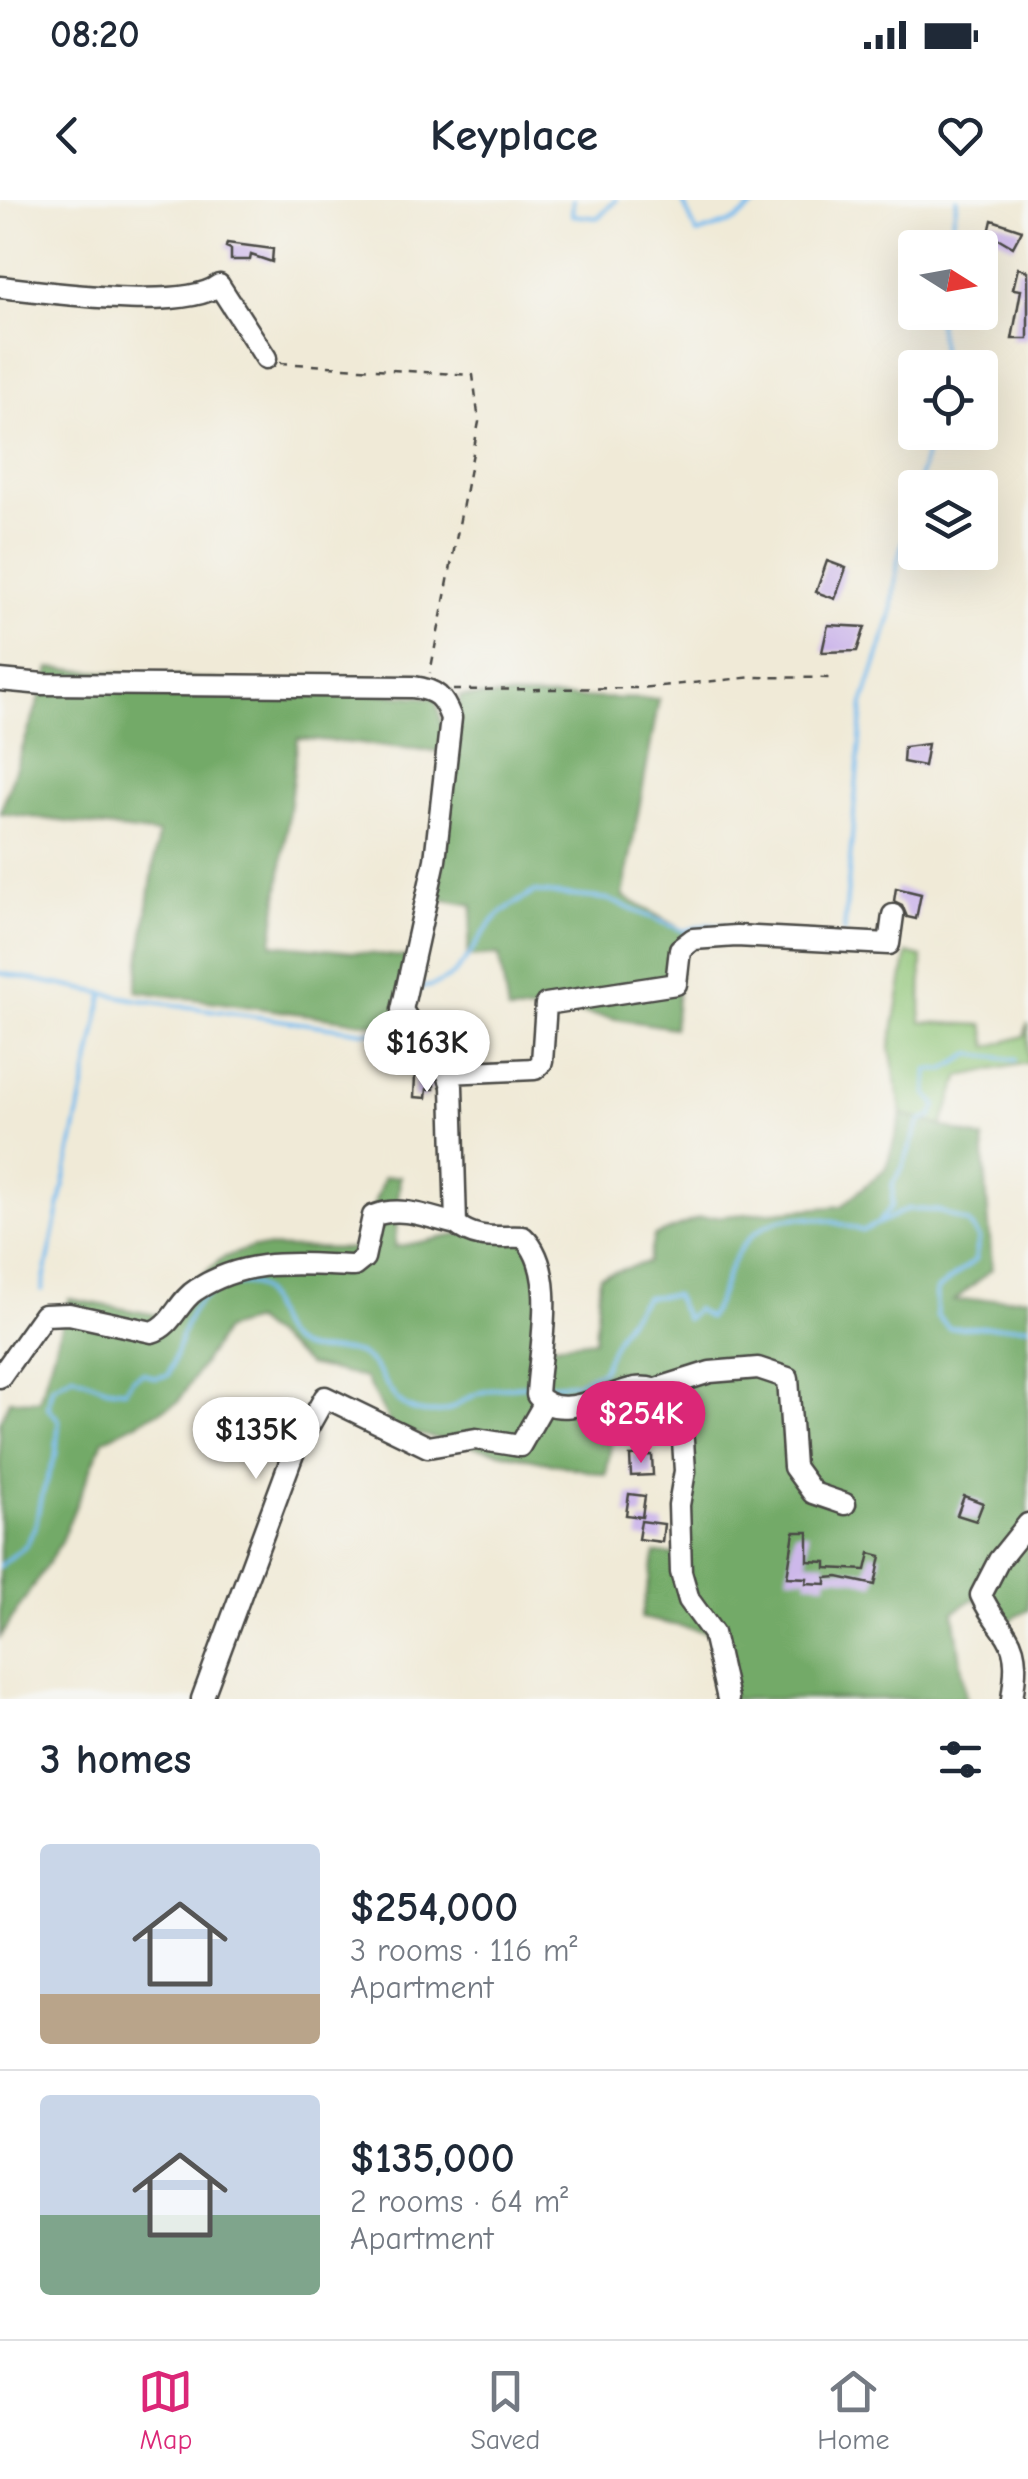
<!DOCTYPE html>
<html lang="en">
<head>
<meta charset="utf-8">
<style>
	body { margin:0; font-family:"Comic Neue",sans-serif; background:#f2f2f3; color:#1f2937; height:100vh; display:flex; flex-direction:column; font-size:38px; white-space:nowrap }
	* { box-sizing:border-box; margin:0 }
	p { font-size:32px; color:#747a83 }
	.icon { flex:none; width:55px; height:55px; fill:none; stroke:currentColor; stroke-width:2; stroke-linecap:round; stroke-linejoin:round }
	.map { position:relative; height:1499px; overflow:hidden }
	.panel { display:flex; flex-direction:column; background:#fff; flex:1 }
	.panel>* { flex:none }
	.needle { width:65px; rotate:101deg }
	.controls { position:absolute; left:898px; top:30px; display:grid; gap:20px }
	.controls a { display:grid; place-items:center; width:100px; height:100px; border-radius:10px; background:#fff; box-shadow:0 10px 40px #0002; font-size:50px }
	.price { position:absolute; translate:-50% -85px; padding:0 22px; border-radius:35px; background:#fff; color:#222; font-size:32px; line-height:65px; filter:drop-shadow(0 2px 5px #0008) }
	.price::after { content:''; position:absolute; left:50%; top:60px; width:30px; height:22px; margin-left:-15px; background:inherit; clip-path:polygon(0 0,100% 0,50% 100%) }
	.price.active { background:#db2777; color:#fff }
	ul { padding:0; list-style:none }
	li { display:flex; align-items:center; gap:30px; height:250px; padding:0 40px }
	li+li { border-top:2px solid #e0e1e3 }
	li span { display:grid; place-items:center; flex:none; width:280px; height:200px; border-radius:10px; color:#555 }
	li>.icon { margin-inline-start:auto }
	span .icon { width:120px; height:120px; fill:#fffc; stroke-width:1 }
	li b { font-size:42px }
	h2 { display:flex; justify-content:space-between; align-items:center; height:120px; padding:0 40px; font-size:42px }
	.status { display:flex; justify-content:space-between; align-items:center; height:70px; padding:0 50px; background:#fff; direction:ltr }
	.status svg { height:28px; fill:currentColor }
	header { display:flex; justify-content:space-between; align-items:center; height:130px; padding:0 40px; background:#fff; font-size:45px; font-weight:800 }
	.tabs { display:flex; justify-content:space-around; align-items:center; height:140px; border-top:2px solid #e0e1e3; background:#fff; font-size:28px; color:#747a83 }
	.tabs a { display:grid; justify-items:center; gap:5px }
	.tabs .active { color:#db2777 }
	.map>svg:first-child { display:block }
</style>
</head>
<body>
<div class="status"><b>08:20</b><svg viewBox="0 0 49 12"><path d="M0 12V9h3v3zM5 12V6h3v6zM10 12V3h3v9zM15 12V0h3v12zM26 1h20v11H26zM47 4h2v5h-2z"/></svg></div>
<header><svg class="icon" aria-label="back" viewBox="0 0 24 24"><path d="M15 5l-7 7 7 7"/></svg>Keyplace<svg class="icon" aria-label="heart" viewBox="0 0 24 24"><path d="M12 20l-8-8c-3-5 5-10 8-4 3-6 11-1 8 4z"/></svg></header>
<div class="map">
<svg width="1028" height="1499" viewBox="0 0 1028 1499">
	<rect width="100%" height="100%" fill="#f6f6f2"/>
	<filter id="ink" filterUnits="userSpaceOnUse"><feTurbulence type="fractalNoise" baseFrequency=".01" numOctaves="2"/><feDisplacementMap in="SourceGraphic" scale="20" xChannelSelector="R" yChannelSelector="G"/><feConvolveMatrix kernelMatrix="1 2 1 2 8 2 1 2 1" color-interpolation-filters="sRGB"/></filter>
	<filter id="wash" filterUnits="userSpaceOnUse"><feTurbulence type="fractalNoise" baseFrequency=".0048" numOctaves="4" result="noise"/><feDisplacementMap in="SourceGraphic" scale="40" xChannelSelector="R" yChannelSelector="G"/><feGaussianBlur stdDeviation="2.25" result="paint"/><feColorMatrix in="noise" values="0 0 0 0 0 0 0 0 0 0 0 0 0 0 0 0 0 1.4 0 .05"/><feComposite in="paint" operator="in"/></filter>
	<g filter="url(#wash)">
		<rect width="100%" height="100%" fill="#f0ead7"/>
		<path fill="#8fc577" stroke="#5d7851" stroke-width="2.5" d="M907,753L922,757L921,822L984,825L988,847L1024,836L1028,823V863L960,876L942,926L902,914L890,848Z"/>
		<path fill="#73aa68" stroke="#4f6a4a" stroke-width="2.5" d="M50,468L436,498L447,552L298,538L272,744L406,757L396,812L381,825L136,791L158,634L0,613Z
			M460,496L659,499L623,696L684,731L674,828L559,810L508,812L499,755L467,757L473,705L438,699Z
			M902,914L983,939L992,1069L954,1101L1028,1097V1409L1000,1427L975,1398L954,1412L966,1499H728L713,1433L641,1418L655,1353L679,1355L683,1241L613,1232L606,1275L393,1229L365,1178L308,1165L254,1121L225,1129L178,1202L103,1240L59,1346L0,1437V1223L9,1200L39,1201L69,1099L157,1115L222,1058L253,1047L357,1049L384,977L400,976L395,1047L466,1033L531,1028L553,1145L595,1140L600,1076L648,1062L654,1036L699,1018L842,1006L886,968Z"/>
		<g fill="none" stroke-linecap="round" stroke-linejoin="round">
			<path stroke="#78bcee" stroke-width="4" d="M573,0L572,15L598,18L616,0
				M682,0L697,34L735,21L762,0
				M948,48L957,0
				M937,112L943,168
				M917,288L931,232
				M844,733L863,504L891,417L898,360L915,296
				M0,773L133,799L364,832L389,831L399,818
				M415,794L420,788C467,783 471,740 500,714C510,706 523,699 534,692L607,699L684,731L707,725L730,727
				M879,1022L892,1006L893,983L902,969L920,921L932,917L937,906L927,894L928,870H944L971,854L1016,860
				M42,1090L103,796
				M544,1185L575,1183L602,1171C613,1142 624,1120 646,1097L674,1095L686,1119L696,1109L708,1118C719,1103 721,1091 727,1075C753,1008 804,1009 862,1031L908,1009L939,1011L969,1023L979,1039L975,1060L936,1091L937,1116L949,1128L1028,1126
				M0,1366L27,1344L36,1324L40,1301L56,1254L59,1220L48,1207L52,1187L73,1175L107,1188L125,1190L133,1178L143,1173L155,1178L168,1175C185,1137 183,1090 238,1084C246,1083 252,1082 259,1088C273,1100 273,1128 289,1141C314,1162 346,1139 368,1160C388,1178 390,1207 421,1212C453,1217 454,1202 477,1194C494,1188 511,1186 530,1185"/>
		</g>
		<g id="blocks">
			<path fill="#cdb8ea" d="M992,20L1022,30L1013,47L989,33Z
				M227,43L273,49L272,62L251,55L250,60H231V49L226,47Z
				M1018,68L1028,71V139H1012L1021,90L1013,89Z
				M827,361L846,368L835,399L816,392Z
				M828,425L865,427L857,451L822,452Z
				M928,544L924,566L903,562L904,547Z
				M896,688L921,694L916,719L907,717L902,705L894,701Z
				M415,876L434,877V889H427L426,898L414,897Z
				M652,1255L653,1275L631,1276L630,1256Z
				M629,1294L645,1296L642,1317L626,1315Z
				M964,1296L983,1303L976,1321L957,1315Z
				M641,1321L664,1324L662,1342L638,1339Z
				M794,1332H808V1361L826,1362V1368L866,1370L870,1353L881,1356L875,1385L838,1377L826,1378V1384L806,1383L807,1378L787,1377Z"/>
		</g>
	</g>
	<g filter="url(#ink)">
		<use href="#blocks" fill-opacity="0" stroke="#494845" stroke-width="2.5"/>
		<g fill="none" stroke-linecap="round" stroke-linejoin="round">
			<defs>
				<path id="minor" d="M0,87C47,92 184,112 219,85L266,158
					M0,480L43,484L413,487C437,490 443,497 451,518L435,660L402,810L424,845L445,866L452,886L456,1024C476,1041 497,1036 523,1037C559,1070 539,1150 537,1195C559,1223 607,1193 635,1188C649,1186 661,1191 674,1197L683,1241L685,1271L679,1305L681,1372L689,1400L713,1433L728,1499
					M447,873L535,869L542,862L546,804L676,784L680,749L693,739L736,736L889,744L893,715
					M0,1177L44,1115L69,1114L152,1132C173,1126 178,1101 196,1090C247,1057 296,1064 354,1066L364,1058L373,1016C401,1005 427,1017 456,1024
					M656,1189L710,1172L758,1168L788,1178L794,1267L813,1293L845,1304
					M202,1499L293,1254L325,1197L428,1247L476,1239L520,1246L544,1204
					M1012,1499C1015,1478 1019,1455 1007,1436C997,1420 990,1415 981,1395L999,1360L1028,1324"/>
			</defs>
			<use href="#minor" stroke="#494845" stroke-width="25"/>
			<path stroke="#494845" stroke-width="2.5" stroke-dasharray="8 8" stroke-linecap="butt" d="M280,163L473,175L479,222L430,473
				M453,490L639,488L755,477L830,478"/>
			<use href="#minor" stroke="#fff" stroke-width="20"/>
		</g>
	</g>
</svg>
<div class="controls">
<a><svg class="needle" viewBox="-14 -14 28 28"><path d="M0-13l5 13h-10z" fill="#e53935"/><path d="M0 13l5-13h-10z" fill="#747a83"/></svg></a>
<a><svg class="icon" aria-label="locate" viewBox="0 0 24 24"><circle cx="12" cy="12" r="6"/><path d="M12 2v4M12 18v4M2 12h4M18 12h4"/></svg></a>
<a><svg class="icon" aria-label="layers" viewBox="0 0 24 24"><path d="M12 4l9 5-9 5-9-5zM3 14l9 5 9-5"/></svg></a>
</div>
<b class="price" style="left:427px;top:895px">$163K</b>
<b class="price active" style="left:641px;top:1266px">$254K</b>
<b class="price" style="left:256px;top:1282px">$135K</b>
</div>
<section class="panel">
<h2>3 homes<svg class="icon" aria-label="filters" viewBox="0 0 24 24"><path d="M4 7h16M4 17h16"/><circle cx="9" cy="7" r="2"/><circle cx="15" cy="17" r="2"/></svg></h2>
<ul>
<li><span style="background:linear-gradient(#c9d6e8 75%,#b9a48a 0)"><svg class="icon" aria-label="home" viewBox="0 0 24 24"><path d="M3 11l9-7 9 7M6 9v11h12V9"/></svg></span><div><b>$254,000</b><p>3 rooms · 116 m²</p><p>Apartment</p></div></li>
<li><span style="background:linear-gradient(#c9d6e8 60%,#7fa58c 0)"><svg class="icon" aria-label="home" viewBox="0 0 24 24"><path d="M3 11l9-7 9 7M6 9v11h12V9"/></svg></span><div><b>$135,000</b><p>2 rooms · 64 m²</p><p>Apartment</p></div></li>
</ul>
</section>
<nav class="tabs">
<a class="active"><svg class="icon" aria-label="map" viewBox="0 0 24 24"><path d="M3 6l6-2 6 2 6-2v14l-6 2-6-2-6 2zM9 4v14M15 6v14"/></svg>Map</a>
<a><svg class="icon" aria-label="saved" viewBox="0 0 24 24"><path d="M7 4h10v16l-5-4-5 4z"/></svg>Saved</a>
<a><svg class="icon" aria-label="home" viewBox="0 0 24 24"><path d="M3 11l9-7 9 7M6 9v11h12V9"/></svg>Home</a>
</nav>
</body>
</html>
